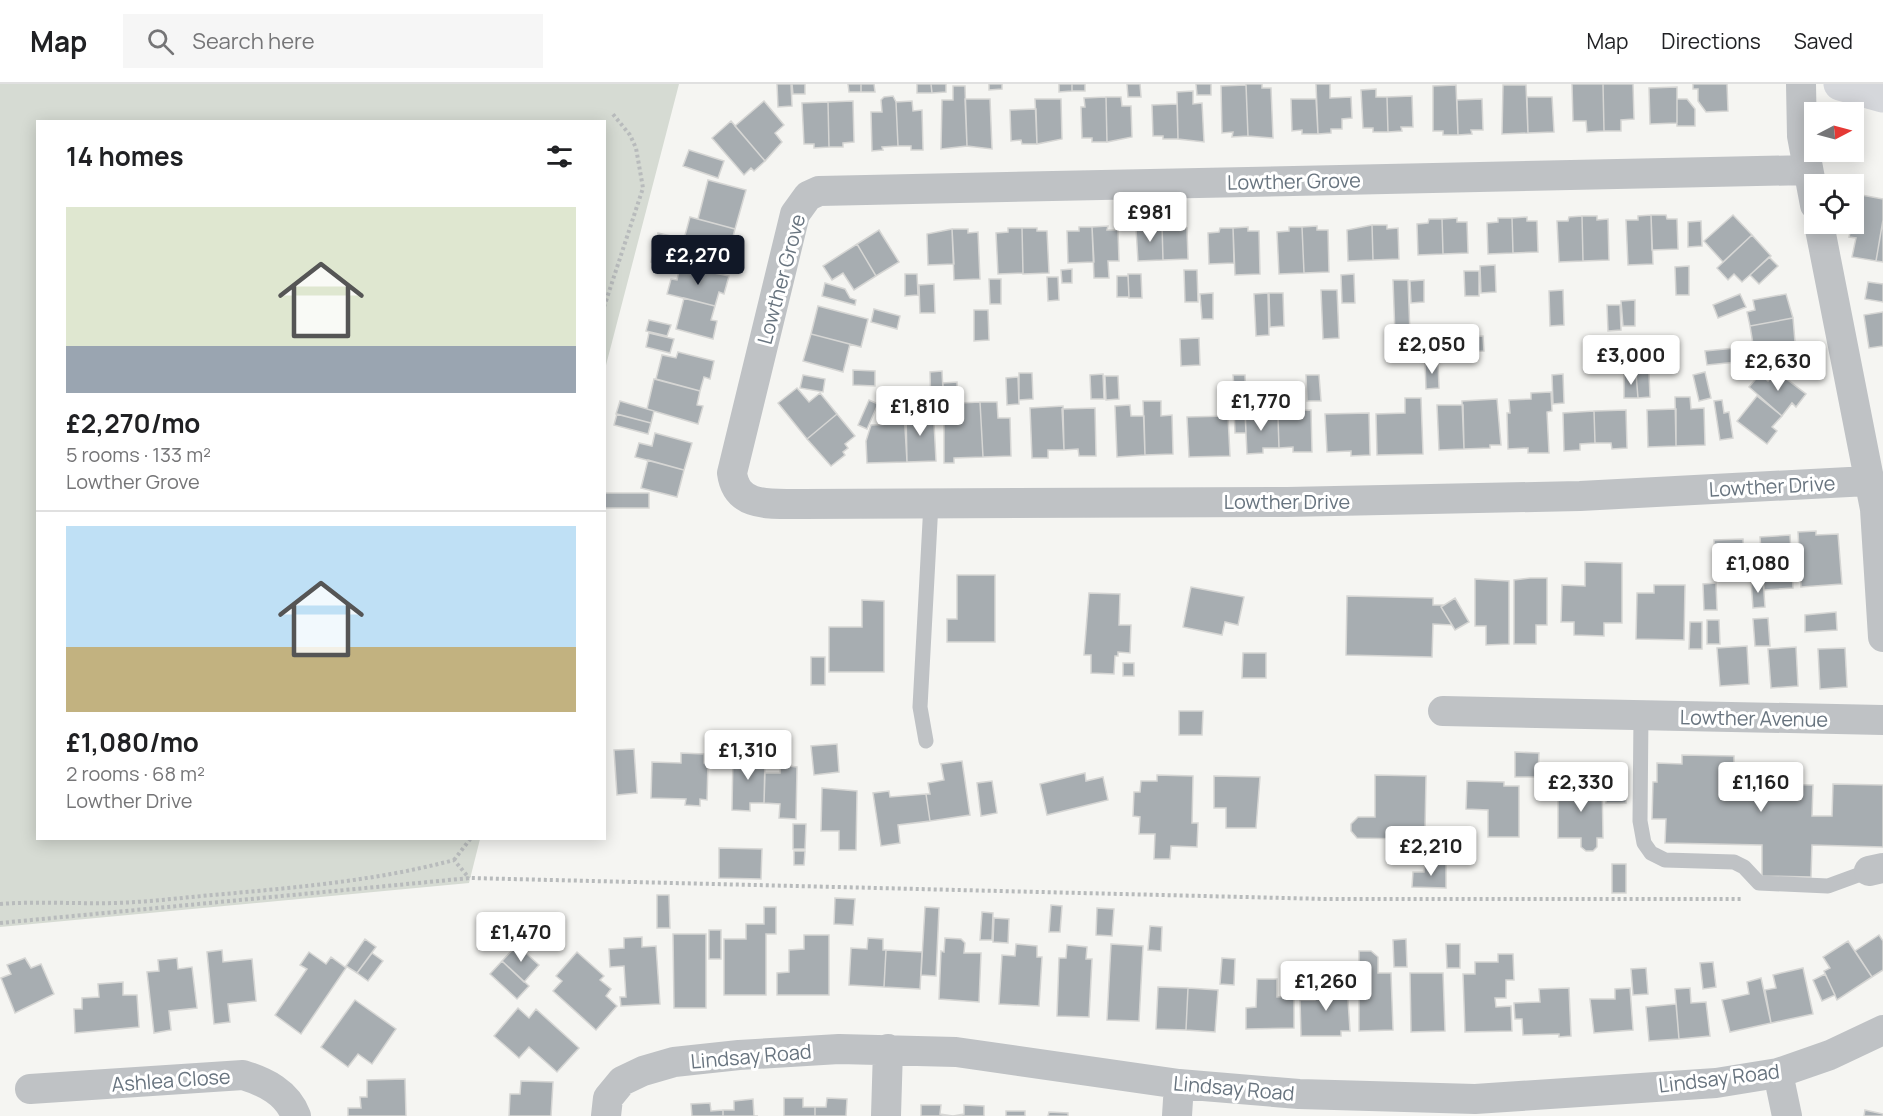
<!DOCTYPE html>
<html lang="en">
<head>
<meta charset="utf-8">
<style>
	body { margin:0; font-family:Manrope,sans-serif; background:#f6f6f6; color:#202124; height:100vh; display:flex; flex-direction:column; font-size:22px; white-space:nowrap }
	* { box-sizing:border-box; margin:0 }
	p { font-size:20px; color:#757577 }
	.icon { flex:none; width:33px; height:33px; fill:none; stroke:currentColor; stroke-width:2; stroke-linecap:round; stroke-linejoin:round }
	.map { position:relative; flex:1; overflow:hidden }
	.drawer { position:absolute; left:36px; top:36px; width:570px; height:720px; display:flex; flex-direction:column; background:#fff; border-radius:0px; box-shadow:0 3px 15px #0003 }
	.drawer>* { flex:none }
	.needle { width:39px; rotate:84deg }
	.tools { position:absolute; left:1804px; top:18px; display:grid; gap:12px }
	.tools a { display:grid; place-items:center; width:60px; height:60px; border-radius:0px; background:#fff; box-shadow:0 3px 15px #0003; font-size:30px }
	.price { position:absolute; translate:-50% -51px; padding:0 14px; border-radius:6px; background:#fff; color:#222; font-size:20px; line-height:39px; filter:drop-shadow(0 2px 3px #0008) }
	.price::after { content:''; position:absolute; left:50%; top:36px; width:18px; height:14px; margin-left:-9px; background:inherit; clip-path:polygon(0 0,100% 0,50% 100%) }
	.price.on { background:#111827; color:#fff }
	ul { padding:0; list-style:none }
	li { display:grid; align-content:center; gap:12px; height:318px; padding:0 30px }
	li+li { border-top:2px solid #e0e0e0 }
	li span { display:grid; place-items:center; height:186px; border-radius:0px; color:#555 }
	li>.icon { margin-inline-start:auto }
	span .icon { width:108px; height:108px; fill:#fffc; stroke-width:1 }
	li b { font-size:26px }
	h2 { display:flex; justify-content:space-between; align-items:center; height:72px; padding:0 30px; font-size:26px }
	header { display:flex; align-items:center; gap:36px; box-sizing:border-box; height:84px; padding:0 30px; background:#fff; border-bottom:2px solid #e0e0e0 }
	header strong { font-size:28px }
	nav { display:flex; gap:33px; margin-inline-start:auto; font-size:21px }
	.search { width:420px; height:54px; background:#f6f6f6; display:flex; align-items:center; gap:15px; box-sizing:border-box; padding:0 21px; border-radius:0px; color:#757577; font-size:22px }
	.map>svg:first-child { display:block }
</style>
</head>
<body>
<header>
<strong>Map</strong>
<div class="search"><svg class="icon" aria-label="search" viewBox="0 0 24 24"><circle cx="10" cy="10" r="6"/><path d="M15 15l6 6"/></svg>Search here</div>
<nav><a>Map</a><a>Directions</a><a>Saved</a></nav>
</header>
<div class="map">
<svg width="1883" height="1032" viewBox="0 0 1883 1032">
	<rect width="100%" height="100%" fill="#f5f5f2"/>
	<path fill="#d6dbd3" d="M0,0H679L605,285L604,38H38V754L480,755L469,799L0,843Z"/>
	<path fill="#a7adb1" stroke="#d6d6d4" stroke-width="1.5" d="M777,0H791L792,22L778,23Z
		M792,0H805V10H793Z
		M848,0H861V8H849Z
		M861,0H874L875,8H861Z
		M917,0H931L932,9H917Z
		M931,0H946V8L932,9Z
		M989,0H1002V5L989,6Z
		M1059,0H1072V7L1059,8Z
		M1072,0H1085V7H1072Z
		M1127,0H1140L1141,13H1128Z
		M1196,0H1211V11H1197Z
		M1246,0H1262V4H1271L1273,54L1248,52Z
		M1316,0H1330V14L1351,13L1352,34L1342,35V45H1331V49L1318,50Z
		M1572,0H1603L1604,47L1587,48L1586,37H1573Z
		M1603,0H1633L1634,35L1621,36V47H1604Z
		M1693,0H1727L1728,27L1706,28L1698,17V5H1693Z
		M1246,1L1248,52L1232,53L1233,48L1222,49L1221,2Z
		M1456,1L1458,51H1443V47H1433V2Z
		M1503,1H1526L1528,49L1502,50Z
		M953,2H965L967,62L941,65L942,16H953Z
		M1677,3V39L1650,40L1649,4Z
		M1376,5V13H1387L1388,48H1373V44H1363L1361,6Z
		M1193,7V20L1202,19L1204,58L1178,55L1177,8Z
		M893,12L896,18L898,62L882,63L883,66L872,67L871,28H882L881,16L884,13Z
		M1412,12L1413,43H1401L1402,47L1388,48L1387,13Z
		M1106,13L1107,58H1092V54H1082L1081,23H1085L1084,14Z
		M1106,13H1121L1122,22H1131L1132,53L1107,58Z
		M1527,13H1552L1554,48L1528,49Z
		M965,15H990L992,65L967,62Z
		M1035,15H1061L1062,55L1037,60Z
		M1291,15H1316L1318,50H1302V46L1292,47Z
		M1482,15L1483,46H1471L1472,50L1458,51L1457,16Z
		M1677,15H1687L1695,25V42H1677Z
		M764,17L784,41L775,49L782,58L765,77L735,42Z
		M853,17L854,58L843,59V63H829L828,18Z
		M912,17L913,27L922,26L923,66H911V62H898L896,18Z
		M828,18L829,63L814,64V60H804L802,19Z
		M1177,20L1178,55H1163V52H1153L1152,21Z
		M1036,25L1037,60H1022L1021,56L1011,57L1010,26Z
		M731,37L765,77L754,87L751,84L744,91L712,54Z
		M689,66L724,77L718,94L683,82Z
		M708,96L746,106L735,145L698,135Z
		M1856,110L1883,115V136L1876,177L1852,173L1856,154L1849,153L1852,140H1854Z
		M1651,131L1653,180L1628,181L1626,136H1638V132Z
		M1651,131H1666L1667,135H1677L1678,165L1652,166Z
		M1733,131L1752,151L1723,178L1704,157Z
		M1582,132H1597V136L1608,135L1609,176L1583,177Z
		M1582,132L1583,177L1559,178L1557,137H1568L1569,133Z
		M690,133L735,145L726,179L681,166Z
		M1527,133V137H1537L1538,168L1513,169L1512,134Z
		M1457,134V138H1467L1468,169L1443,170L1442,135Z
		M1498,134H1512L1513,169L1488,170L1487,139L1498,138Z
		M1429,135H1442L1443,170L1418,171L1417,140L1428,139Z
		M1883,136V178L1876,177Z
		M1701,137L1702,162L1688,163V138Z
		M1177,140V144H1187L1188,175L1163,176L1162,141Z
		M1148,141H1162L1163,176L1138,177L1136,145H1148Z
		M1372,141H1387V145L1398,144L1399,175L1373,176Z
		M1372,141L1373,176L1348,177L1347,146Z
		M1108,142L1107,146H1118L1119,177H1108L1109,194H1094L1092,143Z
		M1317,142V146H1328L1329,188L1304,189L1302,143Z
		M1079,143H1092L1094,178L1068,179L1067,147H1079Z
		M1248,143V147H1259L1260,190L1235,191L1233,144Z
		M1289,143H1302L1304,189L1279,190L1277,148L1289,147Z
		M1008,144H1022L1023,189L998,190L996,149L1008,148Z
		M1022,144H1037V147H1047L1049,189L1023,190Z
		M1220,144H1233L1234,179L1209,180L1208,149L1219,148Z
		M952,145H968V149L978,148L980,195L954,196Z
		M952,145L954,180L928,181L927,150Z
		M879,146L899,178L876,192L857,160Z
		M658,149L680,154L677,167L655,161Z
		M1752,151L1771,172L1742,198L1734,190L1728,196L1717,184Z
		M857,160L876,192L854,206L843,189L832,196L823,182Z
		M655,163L679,170L675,185L651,178Z
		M1769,173L1778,182L1759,200L1750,191Z
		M1495,181L1496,208L1481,209L1480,182Z
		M680,182L729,192L724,210L719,208L715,222L667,210L671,195L677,196Z
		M1689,182V211H1676L1675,183Z
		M1072,185V199H1062L1061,186Z
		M1184,186H1197L1198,218H1185Z
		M1464,187H1479V212H1465Z
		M905,190H917L918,211L905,212Z
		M1128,190H1141L1142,214H1129Z
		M1354,190L1355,219H1342L1341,191Z
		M1117,192H1128L1129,213H1117Z
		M1047,193H1058L1059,216L1048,217Z
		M989,195H1001V220H990Z
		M1393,196H1408L1410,250L1395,251Z
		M1424,196V218L1411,219L1410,197Z
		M1868,198L1883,200V218L1865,215Z
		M825,199L845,205L850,214L856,216L855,221L822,212Z
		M934,200L935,229H920L919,201Z
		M1321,206H1337L1339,254L1323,255Z
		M1563,206L1564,241L1550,242L1549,207Z
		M1213,209V235H1202L1200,210Z
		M1268,209L1269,251L1256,252L1254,210Z
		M1269,209H1283L1284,242L1270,243Z
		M1740,210L1746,223L1718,234L1713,221Z
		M1786,210L1793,234L1750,242L1747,228L1755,226L1753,216Z
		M684,214L715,222L711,236L717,237L713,255L676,245Z
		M1635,216V242H1623L1621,217Z
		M1607,221H1620L1621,246L1608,247Z
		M818,222L868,235L861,263L811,250Z
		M874,225L900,232L897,245L871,238Z
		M974,226H988L989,256L974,257Z
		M1883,228V262L1869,264L1864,231Z
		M1793,234L1795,258L1754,266L1750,242Z
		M649,236L671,241L667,252L646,247Z
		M649,249L674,255L670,269L646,263Z
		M811,250L850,260L843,288L803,277Z
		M1483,252L1484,267L1462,268L1461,253Z
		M1199,254L1200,281L1181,282L1180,255Z
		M1735,264L1737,278L1707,281L1705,267Z
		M678,268L714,277L710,295L704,293L700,307L656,295L662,271L676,274Z
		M1800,271L1801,283L1775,286L1774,274Z
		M1425,277H1438L1439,304L1426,305Z
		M853,286L875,287V302L853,301Z
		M942,287L944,327H931L930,288Z
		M1776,287L1806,310L1796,323L1792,319L1782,332L1749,303L1760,290L1768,297Z
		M1705,288L1711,314L1699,317L1693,291Z
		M1019,289H1032L1033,315L1019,316Z
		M1636,289H1649L1650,313L1638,314Z
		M1636,289L1638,314H1624V290Z
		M1103,290L1104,315H1091L1090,291Z
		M1563,290L1564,319L1553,320L1552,291Z
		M803,291L825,295L823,308L800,304Z
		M1233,291H1245L1246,315H1235Z
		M1306,291H1319L1321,317H1307Z
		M1105,292H1118L1119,315L1106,316Z
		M1018,293L1019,320L1007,321L1006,294Z
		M654,295L700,307L697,321L703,322L698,340L647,325Z
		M957,298L958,326L944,327L943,299Z
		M797,304L809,318L820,309L837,330L807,355L778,319Z
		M1551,308L1552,327L1547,328L1549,369H1528V364L1508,365L1507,329H1510L1509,316L1531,315V309Z
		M1757,312L1782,332L1772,343L1777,347L1767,360L1737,337Z
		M1675,313H1690L1691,325L1704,324L1705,361L1676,362Z
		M1405,314H1421L1423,370L1377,371L1376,330L1405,329Z
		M1497,315L1501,361H1490V364L1464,365L1462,317Z
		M869,316L878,320L867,345L858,341Z
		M1722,316L1724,329L1729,328L1733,354L1720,356L1714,317Z
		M620,317L654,327L651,339L616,330Z
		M1143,317H1161V332L1172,331L1173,370L1145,371Z
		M980,318L983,373L954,374V379H944V332H954L955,335H960L959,319Z
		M980,318H997L998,334H1010L1011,372L983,373Z
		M1130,321L1131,332H1144L1145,371L1117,373L1115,322Z
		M1437,321H1463L1464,365L1439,366Z
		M911,322H918L923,327L924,339H934L936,377L907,378L906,328Z
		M1063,322L1064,366H1048V374H1032L1030,324Z
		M1245,323L1246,349H1235L1234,324Z
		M1095,324L1096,372H1079L1078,365L1064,366L1062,325Z
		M1676,325V362L1648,363L1647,326Z
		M904,326L907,378L867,379L866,357L871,341L889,340V327Z
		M1311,326L1312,368H1293V363L1279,364L1278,333L1289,332V327Z
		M1626,326L1627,364L1612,365L1611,359H1595L1594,327Z
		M1261,327L1262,333H1278L1279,364H1263V369L1247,370L1245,328Z
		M1594,327L1595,359L1580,360V366L1564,367L1563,329Z
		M1369,329L1370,371L1351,372V367L1327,368L1325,330Z
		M617,330L651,339L648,350L614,341Z
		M837,330L855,352L845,360L848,364L843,368L845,371L831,382L807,355Z
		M1228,332L1230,372L1189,373L1187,333Z
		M655,349L692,359L684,386L635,373L639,359L652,362Z
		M648,376L684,386L677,413L641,404Z
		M604,409H649V424H604Z
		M1816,447V451L1838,450L1842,500L1801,503L1798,448Z
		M1790,451L1793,504L1764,506L1760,453Z
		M1743,455L1745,492L1715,493L1714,456Z
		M1585,478L1622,479V539H1604V552L1574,551V538H1561L1562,501L1585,502Z
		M957,491H995V558H947V535H957Z
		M1530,494H1547V541H1536V560H1514V496Z
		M1475,495L1509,497V560L1486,561V542H1475Z
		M1763,495L1765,523L1753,524L1751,496Z
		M1716,499L1717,526H1704L1703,500Z
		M1654,501H1685L1684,556L1636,555L1637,509H1654Z
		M1191,503L1244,513L1238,541L1225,538L1222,551L1183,543Z
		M1089,509L1120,510L1119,541H1131L1130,569L1118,568V572H1115L1114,590L1091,589V571H1084Z
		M1347,512L1433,514V521H1444L1441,523L1452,541L1433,540L1432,573L1346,571Z
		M1455,514L1469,538L1455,546L1441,523Z
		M862,516L884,517V588H829V543H862Z
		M1836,528L1837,546L1805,548V531Z
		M1768,534L1770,562H1755L1753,535Z
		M1707,536H1719L1720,560H1707Z
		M1690,538H1702V565H1689Z
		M1747,562L1749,600L1720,602L1717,564Z
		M1796,563L1798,602L1771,604L1768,565Z
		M1845,564L1847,603L1820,605L1818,565Z
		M1243,569H1266V594H1242Z
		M811,573H825V601H811Z
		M1123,579H1134V592H1123Z
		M1179,627H1203L1202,651H1179Z
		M837,660L839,688L814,691L811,662Z
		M634,665L637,709L617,711L614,666Z
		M1515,668L1539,669L1538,693H1515Z
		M681,669L704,670V679H708L707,716L700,715V722L685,721L686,715L651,714L652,678L681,679Z
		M733,669L765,673L764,719H750V727L732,726Z
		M1682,671L1734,672V683H1749V692L1758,693L1765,700L1813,701L1812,732H1832L1833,700L1883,701V763L1812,761L1811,793L1762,792V761L1665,759L1666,735H1652L1653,698H1657V679L1682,680Z
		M781,676L789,677V682L797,683L796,735L779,734L780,720L764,719L765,689H780Z
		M962,677L970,731L930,737L926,710H930L928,699L944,696L941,680Z
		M1085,689L1086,697L1103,693L1108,716L1047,731L1040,700Z
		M1157,691L1193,692L1192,739H1198L1197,763L1171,762L1170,775H1154L1155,750H1139L1140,733L1133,732L1134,708H1140L1141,697H1157Z
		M1375,691L1426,692L1425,746L1405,745V755L1357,754L1351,747V740L1358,733H1375Z
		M1214,692L1260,693L1256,744H1226V724H1214Z
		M1606,692H1626V719H1606Z
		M992,697L997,729L981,732L977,699Z
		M1467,697L1504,698V702H1519V753H1488V726L1466,725Z
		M1558,698H1602L1603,754H1597V763L1593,767H1586L1581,763V754H1558Z
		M822,704L857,707L856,766H839V747H821Z
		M889,707L890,713L926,710L930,737L898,741L900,759L881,762L873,709Z
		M793,740H806L805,765H793Z
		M719,764L762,765L761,795L719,794Z
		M794,767H805L804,781H794Z
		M1425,780H1446V804L1412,803L1413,788H1424Z
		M1612,780H1626V809H1612Z
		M657,811H669L670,844H657Z
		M835,814L855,815L853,841L834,840Z
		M1051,821L1062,822L1060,848H1049Z
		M764,823H776V850H766V911H724V855H746V840H764Z
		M925,823L939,824L936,892L921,891Z
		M1097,824L1114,825L1112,852L1096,851Z
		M982,828L993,829L992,856H980Z
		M994,834L1009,835L1008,859L993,858Z
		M1150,842L1162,843L1161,867L1148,866Z
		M709,846H721V875H709Z
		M673,850H706V924H674Z
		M804,851H829V911H777V889L789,888V866L804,865Z
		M1879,851L1883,857V886L1872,893L1855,867Z
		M642,853V863L656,862L660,920L621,922L620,913H626L624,882L610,883L609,865L624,864V854Z
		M868,854L883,855V866H886L884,903L849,901L851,864L867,865Z
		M945,854L961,855L965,859L964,869H981L979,918L939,915L941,867L944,868Z
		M365,855L376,863L357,889L346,882Z
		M1406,855L1407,883H1394L1393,856Z
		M1848,857L1872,893L1837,916L1824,887L1830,884L1823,873Z
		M1016,860L1037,862V873H1042L1039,922L999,920L1002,871L1015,872Z
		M1111,860L1143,862L1139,937L1107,936Z
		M1446,860H1460V884H1447Z
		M517,861L539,881L524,898L502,877Z
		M1067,861L1087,863L1086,875H1092L1089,933L1057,932L1059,874H1066Z
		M222,866L223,878L252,875L256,917L228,920L230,938L214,940L207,868Z
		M886,866L922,868L920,905L884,903Z
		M1359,867H1371L1378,873V889H1391L1393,946L1359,947Z
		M309,868L326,880L331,873L346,884L301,950L275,931L307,885L300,881Z
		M577,868L604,892L600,896L611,905L606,912L617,922L596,946L553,907L562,897L556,892Z
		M372,869L383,877L368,897L357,889Z
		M1498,870H1513L1514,896H1506V914H1495L1496,923L1511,922L1512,947L1465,948L1463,890H1475V878H1498Z
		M25,874L31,884L41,880L54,910L15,929L1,894L11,890L7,881Z
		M177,874L178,885L192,883L197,924L169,927L171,946L154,949L147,888L159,887L158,876Z
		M1222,874L1235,875L1234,901L1220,900Z
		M502,877L529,902L517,915L490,890Z
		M1713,878L1716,903L1703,905L1700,879Z
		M1646,884L1648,910L1633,911L1631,885Z
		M1803,884L1813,930L1771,939L1765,906L1776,904L1773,891Z
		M1410,889H1443L1445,947L1411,948Z
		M1825,890L1835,911L1822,917L1813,896Z
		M1761,894L1771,939L1730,948L1722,916L1749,910L1747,898Z
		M1257,895H1277V913L1294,912V944L1246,945V924L1256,923Z
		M123,898V911H137L139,943L75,949L74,925H82V914L99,913L98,900Z
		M1347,900L1350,947H1341V952H1301L1300,916H1315V901Z
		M1158,903L1188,904L1186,946L1156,945Z
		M1188,904L1218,906L1215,948L1186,946Z
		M1569,904L1571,952L1559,953V950L1523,951L1522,935H1515L1514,919L1540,918L1539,905Z
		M1630,904L1633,946L1594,949L1590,915H1615V905Z
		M1690,904L1691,919L1706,918L1710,952L1679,955L1675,905Z
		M355,916L396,945L372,980L358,970L348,983L321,963Z
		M1676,920L1679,955L1649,957L1646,923Z
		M518,924L529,934L536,925L579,964L557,988L529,963L519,974L494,952Z
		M405,995L406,1032H348V1024H361L360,1013H367V996Z
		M521,997L553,998L551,1032H509L510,1010H520Z
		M784,1014H803V1023H815V1032H784Z
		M827,1014L847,1015L846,1032H815V1023H826Z
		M753,1015L754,1032H758H723V1026H734V1017Z
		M710,1019L711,1027L723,1026V1032H692L691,1020Z
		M921,1021H941L940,1030L953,1032H921Z
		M964,1021L984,1022V1032H953L964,1030Z
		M1865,1026L1883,1030V1032H1864Z
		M1006,1027H1025V1032H1006Z
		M1049,1028L1068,1029V1032H1048Z"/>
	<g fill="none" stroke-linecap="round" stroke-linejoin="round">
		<path stroke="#b8bbbc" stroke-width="4" stroke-dasharray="3 3" stroke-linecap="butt" d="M604,223L643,104L636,64L630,51L612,29
			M454,776L471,754
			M0,820C38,817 76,820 114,819C151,818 187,813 224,810C302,803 379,796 454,776L469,794
			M0,839L470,794L1325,815H1743"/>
		<path stroke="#bfc2c5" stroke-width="15" d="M1641,631L1640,737L1644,759L1651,769L1665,776L1734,778L1744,783L1759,799L1828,802L1869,787
			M926,657L920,623L931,419"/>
		<path stroke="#bfc2c5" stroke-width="30" d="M1801,0L1802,52L1815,121
			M1808,86L819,107L808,112L795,130L732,389C737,426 774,419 803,420L1287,418L1580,412L1868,397
			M1819,140L1875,425L1883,553
			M1443,627L1883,636
			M1869,787L1883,784
			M1778,989L1787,1032
			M30,1005L243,991C265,998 287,1008 296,1032
			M606,1032L608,1014L622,997L643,987L674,978L739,971L839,965L956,968L1179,1000L1299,1010L1475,1015L1716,999L1778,989L1830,971L1883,946
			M886,1032L888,965
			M1177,1032L1179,1000"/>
		<path stroke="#d5d7db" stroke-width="33" d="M1840,0L1883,12"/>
	</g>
	<g text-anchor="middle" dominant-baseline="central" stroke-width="6" stroke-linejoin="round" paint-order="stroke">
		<g font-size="20" fill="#68747f" stroke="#fff">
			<text transform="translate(1294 97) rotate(-1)">Lowther Grove</text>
			<text transform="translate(781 195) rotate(-75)">Lowther Grove</text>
			<text transform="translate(1772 402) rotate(-3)">Lowther Drive</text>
			<text x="1287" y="417">Lowther Drive</text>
			<text transform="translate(1754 634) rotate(1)">Lowther Avenue</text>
			<text transform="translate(751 972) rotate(-5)">Lindsay Road</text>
			<text transform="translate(1719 994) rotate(-7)">Lindsay Road</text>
			<text transform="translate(171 996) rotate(-4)">Ashlea Close</text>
			<text transform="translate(1234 1004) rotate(5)">Lindsay Road</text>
		</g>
	</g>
</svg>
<div class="tools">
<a><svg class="needle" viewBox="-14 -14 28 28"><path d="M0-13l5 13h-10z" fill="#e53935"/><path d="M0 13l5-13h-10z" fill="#757577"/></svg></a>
<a><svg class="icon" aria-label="locate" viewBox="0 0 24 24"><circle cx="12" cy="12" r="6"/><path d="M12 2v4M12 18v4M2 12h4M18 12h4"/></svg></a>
</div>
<b class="price" style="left:1150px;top:159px">£981</b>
<b class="price on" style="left:698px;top:202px">£2,270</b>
<b class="price" style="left:1432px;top:291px">£2,050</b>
<b class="price" style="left:1631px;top:302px">£3,000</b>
<b class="price" style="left:1778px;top:308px">£2,630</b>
<b class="price" style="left:1261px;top:348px">£1,770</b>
<b class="price" style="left:920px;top:353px">£1,810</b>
<b class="price" style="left:1758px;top:510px">£1,080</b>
<b class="price" style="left:748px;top:697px">£1,310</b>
<b class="price" style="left:1581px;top:729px">£2,330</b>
<b class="price" style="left:1761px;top:729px">£1,160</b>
<b class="price" style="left:1431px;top:793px">£2,210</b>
<b class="price" style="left:521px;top:879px">£1,470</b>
<b class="price" style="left:1326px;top:928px">£1,260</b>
<section class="drawer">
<h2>14 homes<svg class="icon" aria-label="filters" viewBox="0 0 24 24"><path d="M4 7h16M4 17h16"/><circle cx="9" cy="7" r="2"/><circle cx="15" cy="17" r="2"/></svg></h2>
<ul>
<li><span style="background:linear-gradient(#dfe7d0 75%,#9aa5b1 0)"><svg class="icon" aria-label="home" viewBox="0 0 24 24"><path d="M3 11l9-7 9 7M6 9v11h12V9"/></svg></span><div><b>£2,270/mo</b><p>5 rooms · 133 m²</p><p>Lowther Grove</p></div></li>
<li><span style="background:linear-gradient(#bfe0f5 65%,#c2b280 0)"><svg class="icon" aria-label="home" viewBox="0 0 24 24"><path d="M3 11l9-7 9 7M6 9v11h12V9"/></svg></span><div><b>£1,080/mo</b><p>2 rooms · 68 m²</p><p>Lowther Drive</p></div></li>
</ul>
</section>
</div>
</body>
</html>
